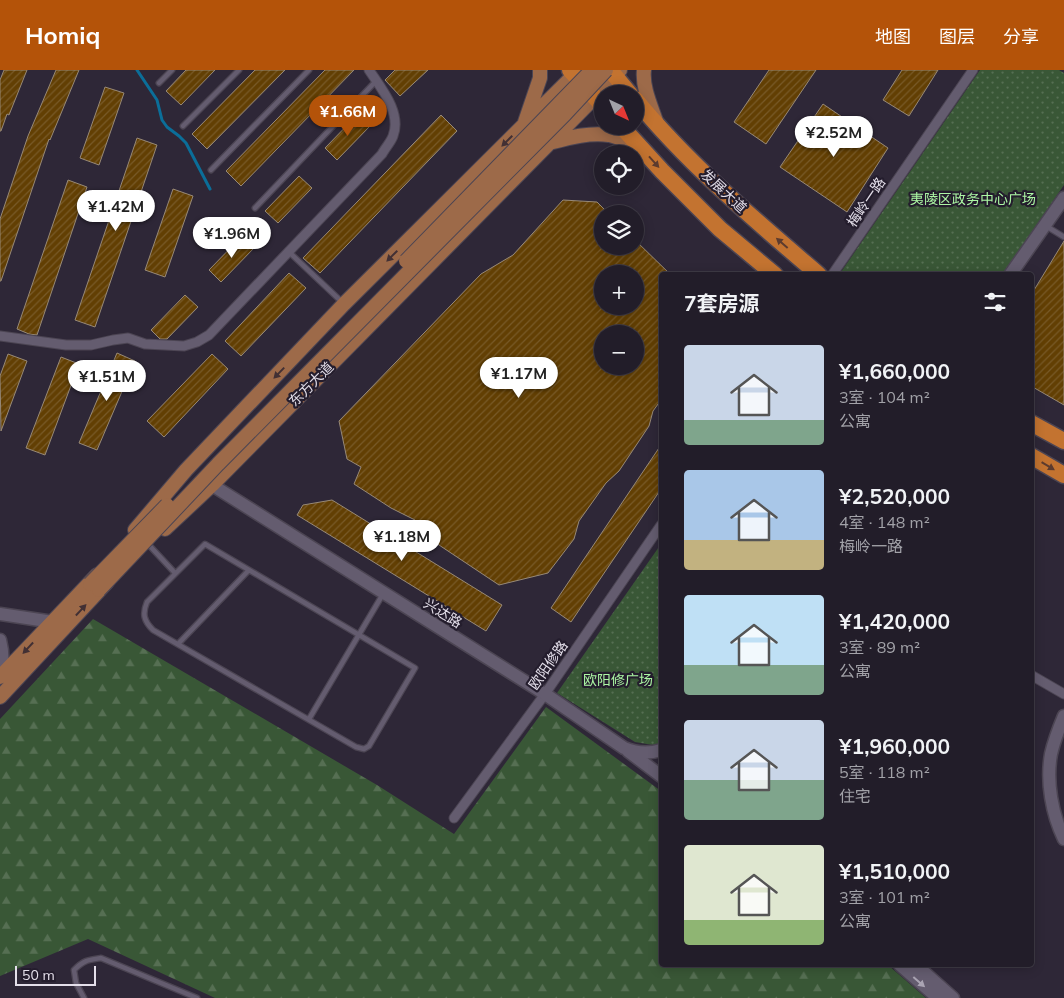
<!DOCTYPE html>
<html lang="zh">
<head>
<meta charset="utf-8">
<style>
	body { margin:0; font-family:Mulish,"Noto Sans SC",sans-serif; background:#2e2a35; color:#f1f3f6; height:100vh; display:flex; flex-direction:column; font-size:19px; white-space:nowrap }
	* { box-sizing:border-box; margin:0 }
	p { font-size:16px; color:#a2a2a8 }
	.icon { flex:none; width:28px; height:28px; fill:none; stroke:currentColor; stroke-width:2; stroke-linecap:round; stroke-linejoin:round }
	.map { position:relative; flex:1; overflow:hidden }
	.details { position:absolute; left:659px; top:202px; width:375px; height:695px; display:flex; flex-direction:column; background:#221d29; border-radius:5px; box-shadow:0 2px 12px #0003,0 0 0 1px #3f3b46 }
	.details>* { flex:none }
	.needle { width:32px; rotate:137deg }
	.fabs { position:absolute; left:594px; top:15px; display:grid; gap:10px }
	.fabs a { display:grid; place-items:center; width:50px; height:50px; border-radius:50%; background:#221d29; box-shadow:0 2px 12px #0003,0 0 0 1px #3f3b46; font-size:25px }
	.scale { position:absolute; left:15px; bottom:12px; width:81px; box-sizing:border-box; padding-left:5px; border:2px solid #e4dfea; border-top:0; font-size:14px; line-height:18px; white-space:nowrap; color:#e4dfea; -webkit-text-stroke:4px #241d2d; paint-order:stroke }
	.price { position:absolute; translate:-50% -42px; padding:0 11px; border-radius:18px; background:#fff; color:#222; font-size:16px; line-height:32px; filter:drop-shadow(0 1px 2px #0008) }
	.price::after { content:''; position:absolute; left:50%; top:30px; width:15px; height:11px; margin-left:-8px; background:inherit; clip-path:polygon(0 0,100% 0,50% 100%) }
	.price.on { background:#b45309; color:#fff }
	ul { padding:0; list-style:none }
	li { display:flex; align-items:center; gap:15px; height:125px; padding:0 25px }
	li span { display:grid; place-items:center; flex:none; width:140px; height:100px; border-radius:5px; color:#555 }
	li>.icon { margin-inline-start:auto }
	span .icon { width:60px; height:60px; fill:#fffc; stroke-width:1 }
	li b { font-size:21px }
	h2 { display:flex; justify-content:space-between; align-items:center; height:60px; padding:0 25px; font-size:21px }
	header { display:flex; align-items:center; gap:30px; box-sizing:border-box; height:70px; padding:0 25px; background:#b45309; color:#fff }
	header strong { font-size:24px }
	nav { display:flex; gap:28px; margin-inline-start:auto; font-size:18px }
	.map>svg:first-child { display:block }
</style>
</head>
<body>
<header>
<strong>Homiq</strong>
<nav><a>地图</a><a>图层</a><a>分享</a></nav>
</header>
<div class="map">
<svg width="1064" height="928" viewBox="0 0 1064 928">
	<defs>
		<pattern id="forest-firs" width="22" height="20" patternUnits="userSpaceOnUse" patternTransform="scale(1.25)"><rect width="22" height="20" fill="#395736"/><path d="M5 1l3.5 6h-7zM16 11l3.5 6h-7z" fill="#566f53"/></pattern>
		<pattern id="park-dots" width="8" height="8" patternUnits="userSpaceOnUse" patternTransform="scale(1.25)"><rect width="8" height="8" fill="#395736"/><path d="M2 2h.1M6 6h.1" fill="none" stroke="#566f53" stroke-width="1.8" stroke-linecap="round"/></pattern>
		<pattern id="building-hatch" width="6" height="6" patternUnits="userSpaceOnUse" patternTransform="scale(1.25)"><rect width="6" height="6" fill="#623f03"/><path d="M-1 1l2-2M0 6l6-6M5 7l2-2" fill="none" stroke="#785a28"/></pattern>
	</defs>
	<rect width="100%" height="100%" fill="#2e2737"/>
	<path fill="url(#forest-firs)" d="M93,549L377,715L454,764L546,637L661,721V895H888L926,928H215L88,869L0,906V649Z"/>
	<path fill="url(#park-dots)" d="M980,0H1059L1064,3V115L1002,205H846L841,202Z
		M661,474V675L659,676L635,672L557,623Z"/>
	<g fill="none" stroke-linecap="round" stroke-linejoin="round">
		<path stroke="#0b6e99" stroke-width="3" d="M137,0L157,30L162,50L167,57L179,66L186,73L210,119"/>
	</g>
	<path fill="url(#building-hatch)" stroke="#978977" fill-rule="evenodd" d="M4,0H27L9,45L7,44L1,61H0V10Z
		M56,0H79L50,70L49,69L1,211H0V149L28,66Z
		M186,0H215L181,35L166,21Z
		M255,0H285L207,79L192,64Z
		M325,0H354L241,116L226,101Z
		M395,0H428L400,26L385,10Z
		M769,0H816L766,74L734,52Z
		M902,0H938L909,46L883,30Z
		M105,17L124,23L99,95L80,88Z
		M823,34L888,78L847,142L780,97Z
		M359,43L371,55L337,90L325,78Z
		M441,45L457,61L320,203L303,188Z
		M137,68L157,75L95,257L75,250Z
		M299,106L312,118L278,153L265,141Z
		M68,110L87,117L37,265L29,264L17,259Z
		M173,119L193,126L165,207L145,200Z
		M563,130L597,132L609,144H602V176H635V170L671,205H661V330L653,341L649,356L619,401L606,413L579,451L574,469L548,503L499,515L412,457L415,450L391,438L354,414L361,397L347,389L339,351L481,204L513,185ZM602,204H635V236H602ZM602,264H635V296H602Z
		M243,165L255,177L221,212L209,200Z
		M1064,171V335L1031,316V225Z
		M289,203L306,218L241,286L225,271Z
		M185,225L198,237L167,269H160L151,260Z
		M117,283L135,291L97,380L79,373Z
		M8,284L27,291L1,361L0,306Z
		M212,284L228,299L164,367L147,351Z
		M61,287L79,294L45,385L26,378Z
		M661,375V419L571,552L551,538Z
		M332,430L502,535L486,561L297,445L303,435Z"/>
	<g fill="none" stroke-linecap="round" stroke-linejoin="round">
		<defs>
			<path id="lane" d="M159,13L172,0
				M183,56L239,0
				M211,100L309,0
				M255,138L376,11
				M1046,156L1064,167
				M289,182L342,232
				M148,474L175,503
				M205,474L415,598L369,676L364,679L356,677L153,560C144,551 142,544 147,532Z
				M178,574L249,500
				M309,649L383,524
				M84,928L76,913L74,900C84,890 88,890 101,888L197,928"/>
			<path id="street" d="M832,205L973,0
				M0,266L66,275H91L113,270L128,268L145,274L184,276L197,272L209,265L382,84C385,78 391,72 393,66C402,43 381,18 369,0
				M1031,605L1064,624
				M454,748L545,624L661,455"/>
			<path id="secondary" d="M1010,205L1064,128
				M212,415L545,624L624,678C636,683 649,684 661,680
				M0,544L53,552
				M0,570C3,582 4,592 0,604
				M1064,646C1059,658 1054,671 1051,684C1046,712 1052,744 1064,769
				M628,681L661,706
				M900,895L938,928
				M916,895L953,928"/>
			<path id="primary" d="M644,0C642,17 651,36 656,51
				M525,52L540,8V0
				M549,73C568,68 589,62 609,65C619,67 630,73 640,77
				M165,459L212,415L595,27L620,0
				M135,460L186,400L344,234L579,0
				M0,607L97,505
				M0,627L107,512"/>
			<path id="highway" d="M570,0L602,35
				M610,0L630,24
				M635,29C689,95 755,150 819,205
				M621,56L662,101L720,159L775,205
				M1031,353L1064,371
				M1031,386L1064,405"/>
		</defs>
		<use href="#lane" stroke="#4c4553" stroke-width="7"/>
		<use href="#street" stroke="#4c4553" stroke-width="11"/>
		<use href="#secondary" stroke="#4c4553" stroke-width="15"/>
		<use href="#primary" stroke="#4c4553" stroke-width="16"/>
		<use href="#highway" stroke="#4c4553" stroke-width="19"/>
		<use href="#lane" stroke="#645c6f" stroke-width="4.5"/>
		<use href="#street" stroke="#645c6f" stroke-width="9"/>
		<use href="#secondary" stroke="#645c6f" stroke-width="12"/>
		<use href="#primary" stroke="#9d6a49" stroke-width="14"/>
		<use href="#highway" stroke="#c37330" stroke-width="16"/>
		<defs>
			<path id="primary-bridge" d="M406,191L592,0
				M90,514L167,435
				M99,520L218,394L565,44L606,0"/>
		</defs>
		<use href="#primary-bridge" stroke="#4c4553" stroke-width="16" stroke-linecap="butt"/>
		<use href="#primary-bridge" stroke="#9d6a49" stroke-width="14"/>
	</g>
	<defs><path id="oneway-solid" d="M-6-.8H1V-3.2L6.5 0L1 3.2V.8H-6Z" transform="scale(1.25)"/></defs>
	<g fill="#423034">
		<use href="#oneway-solid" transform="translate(507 71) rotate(135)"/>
		<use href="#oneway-solid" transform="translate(392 186) rotate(135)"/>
		<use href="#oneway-solid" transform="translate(279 303) rotate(134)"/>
		<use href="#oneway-solid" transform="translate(81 540) rotate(-47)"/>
		<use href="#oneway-solid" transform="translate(28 578) rotate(133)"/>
	</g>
	<g fill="#5c3b2e">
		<use href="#oneway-solid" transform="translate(654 92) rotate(48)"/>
		<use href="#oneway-solid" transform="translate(782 173) rotate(-139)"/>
		<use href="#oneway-solid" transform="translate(1048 396) rotate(31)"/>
	</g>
	<use fill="#aaa4b3" href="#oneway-solid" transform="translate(919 912) rotate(41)"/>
	<g text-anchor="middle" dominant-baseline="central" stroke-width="4.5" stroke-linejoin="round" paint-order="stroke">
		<g font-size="14" fill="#e4dfea" stroke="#241d2d">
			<text transform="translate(724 121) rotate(43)">发展大道</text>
			<text transform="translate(866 132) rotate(-56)">梅岭一路</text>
			<text transform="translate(311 314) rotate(-45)">东方大道</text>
			<text transform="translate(443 543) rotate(32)">兴达路</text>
			<text transform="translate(548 595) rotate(-55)">欧阳修路</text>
		</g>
		<g font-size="14" fill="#acf7a4" stroke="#241d2d">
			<text x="973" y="129">夷陵区政务中心广场</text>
			<text x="618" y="610">欧阳修广场</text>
		</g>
	</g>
</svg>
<div class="fabs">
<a><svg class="needle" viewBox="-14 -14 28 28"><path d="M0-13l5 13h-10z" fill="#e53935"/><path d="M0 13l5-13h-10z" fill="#a2a2a8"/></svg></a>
<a><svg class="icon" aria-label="locate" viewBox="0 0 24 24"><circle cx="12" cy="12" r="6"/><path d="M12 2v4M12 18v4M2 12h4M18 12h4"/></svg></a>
<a><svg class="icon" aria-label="layers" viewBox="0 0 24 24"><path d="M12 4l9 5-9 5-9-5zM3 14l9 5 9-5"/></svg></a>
<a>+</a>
<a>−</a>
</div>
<div class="scale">50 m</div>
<b class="price on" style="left:348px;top:67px">¥1.66M</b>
<b class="price" style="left:834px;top:88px">¥2.52M</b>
<b class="price" style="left:116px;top:162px">¥1.42M</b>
<b class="price" style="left:232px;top:189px">¥1.96M</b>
<b class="price" style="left:519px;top:329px">¥1.17M</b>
<b class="price" style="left:107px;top:332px">¥1.51M</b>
<b class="price" style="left:402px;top:492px">¥1.18M</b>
<section class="details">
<h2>7套房源<svg class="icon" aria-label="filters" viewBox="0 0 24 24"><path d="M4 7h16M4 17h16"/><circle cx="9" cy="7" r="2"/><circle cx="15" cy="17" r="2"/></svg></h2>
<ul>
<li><span style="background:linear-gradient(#c9d6e8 75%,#7fa58c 0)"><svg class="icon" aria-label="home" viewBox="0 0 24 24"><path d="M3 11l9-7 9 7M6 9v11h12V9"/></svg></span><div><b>¥1,660,000</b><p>3室 · 104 m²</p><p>公寓</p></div></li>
<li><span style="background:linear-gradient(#a9c7e8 70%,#c2b280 0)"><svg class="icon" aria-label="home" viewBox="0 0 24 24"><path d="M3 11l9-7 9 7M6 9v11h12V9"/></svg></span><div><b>¥2,520,000</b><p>4室 · 148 m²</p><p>梅岭一路</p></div></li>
<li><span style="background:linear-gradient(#bfe0f5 70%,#7fa58c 0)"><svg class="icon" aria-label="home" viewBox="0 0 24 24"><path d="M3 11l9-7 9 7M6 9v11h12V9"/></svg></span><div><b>¥1,420,000</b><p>3室 · 89 m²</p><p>公寓</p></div></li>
<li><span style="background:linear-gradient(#c9d6e8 60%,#7fa58c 0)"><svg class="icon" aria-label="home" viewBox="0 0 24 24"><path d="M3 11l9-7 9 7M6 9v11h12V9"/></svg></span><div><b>¥1,960,000</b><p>5室 · 118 m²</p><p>住宅</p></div></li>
<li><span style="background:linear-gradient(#dfe7d0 75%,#8fb573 0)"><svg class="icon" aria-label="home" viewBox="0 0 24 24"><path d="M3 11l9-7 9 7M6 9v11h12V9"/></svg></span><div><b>¥1,510,000</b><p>3室 · 101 m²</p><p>公寓</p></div></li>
</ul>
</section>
</div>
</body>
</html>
